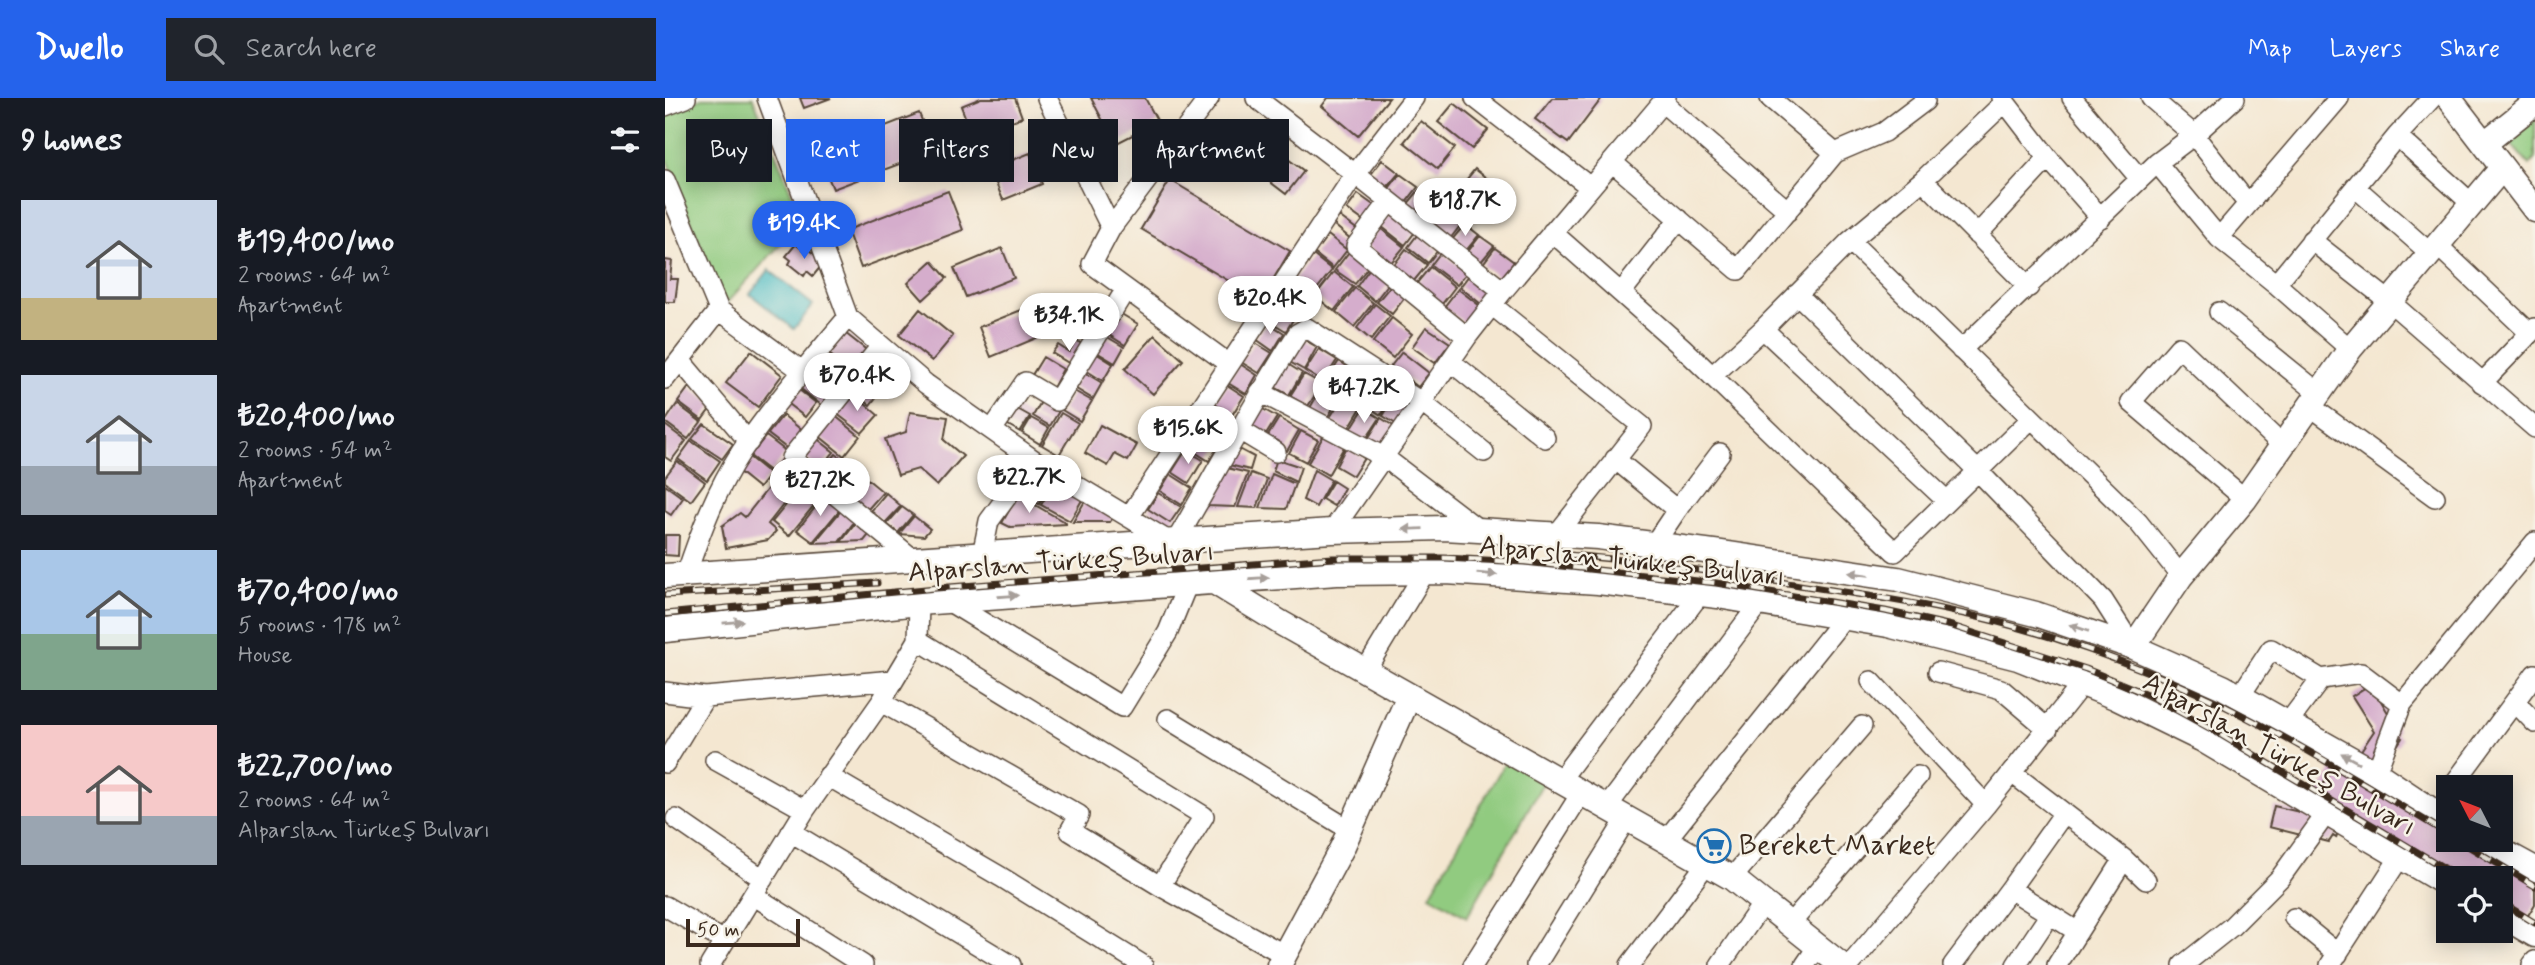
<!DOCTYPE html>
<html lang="en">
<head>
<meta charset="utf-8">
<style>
	body { margin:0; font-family:Mynerve,sans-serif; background:#20242c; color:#f1f3f6; height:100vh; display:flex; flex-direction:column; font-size:26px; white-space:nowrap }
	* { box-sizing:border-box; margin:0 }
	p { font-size:23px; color:#9ea1a6 }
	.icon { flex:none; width:38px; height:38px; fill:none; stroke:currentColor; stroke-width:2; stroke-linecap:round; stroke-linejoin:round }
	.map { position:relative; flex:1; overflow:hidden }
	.sheet { display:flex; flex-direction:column; background:#171b24; width:665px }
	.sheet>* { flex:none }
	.banner { position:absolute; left:21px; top:21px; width:665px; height:63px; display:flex; gap:14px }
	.needle { width:46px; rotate:312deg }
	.controls { position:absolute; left:1771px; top:677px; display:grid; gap:14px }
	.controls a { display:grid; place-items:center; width:77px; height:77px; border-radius:0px; background:#171b24; box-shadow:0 4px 18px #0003; font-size:35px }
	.scale { position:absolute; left:21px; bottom:18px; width:114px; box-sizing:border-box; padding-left:7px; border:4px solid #3b2a1e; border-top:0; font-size:19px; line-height:24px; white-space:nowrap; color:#3b2a1e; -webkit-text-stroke:5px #f7f3e8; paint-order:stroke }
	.price { position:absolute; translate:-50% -60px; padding:0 16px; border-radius:24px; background:#fff; color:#222; font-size:23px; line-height:46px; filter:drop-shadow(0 2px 4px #0008) }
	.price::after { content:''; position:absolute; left:50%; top:42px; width:21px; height:16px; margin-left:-10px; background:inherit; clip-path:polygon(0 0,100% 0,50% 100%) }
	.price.on { background:#2563eb; color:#fff }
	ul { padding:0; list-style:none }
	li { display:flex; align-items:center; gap:21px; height:175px; padding:0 21px }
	li span { display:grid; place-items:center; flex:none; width:196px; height:140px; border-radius:0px; color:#555 }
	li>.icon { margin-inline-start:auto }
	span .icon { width:84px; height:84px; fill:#fffc; stroke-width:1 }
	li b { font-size:30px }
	h2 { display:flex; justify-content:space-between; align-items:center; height:84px; padding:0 21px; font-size:30px }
	.tag { padding:0 24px; border-radius:0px; background:#171b24; box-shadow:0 4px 18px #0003; font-size:24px; line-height:63px }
	.tag.on { background:#2563eb; color:#fff }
	header { display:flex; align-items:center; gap:42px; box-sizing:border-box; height:98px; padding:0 35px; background:#2563eb; color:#fff }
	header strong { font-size:33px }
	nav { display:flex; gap:38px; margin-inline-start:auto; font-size:24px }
	.search { width:490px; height:63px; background:#20242c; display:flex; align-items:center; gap:18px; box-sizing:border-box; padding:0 24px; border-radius:0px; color:#9ea1a6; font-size:26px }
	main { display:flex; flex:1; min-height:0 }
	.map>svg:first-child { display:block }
</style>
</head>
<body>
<header>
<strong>Dwello</strong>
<div class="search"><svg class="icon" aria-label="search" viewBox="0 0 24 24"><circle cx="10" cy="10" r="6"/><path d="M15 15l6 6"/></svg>Search here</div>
<nav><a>Map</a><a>Layers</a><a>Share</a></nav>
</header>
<main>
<section class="sheet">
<h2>9 homes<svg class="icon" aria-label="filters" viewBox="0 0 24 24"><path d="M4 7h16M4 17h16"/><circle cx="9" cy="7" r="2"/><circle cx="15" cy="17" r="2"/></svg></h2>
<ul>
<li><span style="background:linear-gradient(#c9d6e8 70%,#c2b280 0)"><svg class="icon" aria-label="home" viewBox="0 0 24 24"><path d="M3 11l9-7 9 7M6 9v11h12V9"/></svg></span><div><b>₺19,400/mo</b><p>2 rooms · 64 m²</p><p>Apartment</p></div></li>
<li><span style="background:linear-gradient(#c9d6e8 65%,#9aa5b1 0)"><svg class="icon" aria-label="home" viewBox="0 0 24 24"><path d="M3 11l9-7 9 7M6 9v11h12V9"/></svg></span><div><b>₺20,400/mo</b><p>2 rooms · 54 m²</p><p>Apartment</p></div></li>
<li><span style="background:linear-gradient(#a9c7e8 60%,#7fa58c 0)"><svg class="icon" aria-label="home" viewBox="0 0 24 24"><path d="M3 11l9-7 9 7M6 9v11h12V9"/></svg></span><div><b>₺70,400/mo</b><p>5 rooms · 178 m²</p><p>House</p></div></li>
<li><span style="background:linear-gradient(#f6c9c9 65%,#9aa5b1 0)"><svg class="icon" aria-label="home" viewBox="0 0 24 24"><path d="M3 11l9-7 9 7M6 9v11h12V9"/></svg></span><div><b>₺22,700/mo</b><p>2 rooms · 64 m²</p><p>Alparslan Türkeş Bulvarı</p></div></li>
</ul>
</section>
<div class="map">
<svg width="1870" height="867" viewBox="0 0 1870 867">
	<rect width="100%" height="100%" fill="#f7f3e8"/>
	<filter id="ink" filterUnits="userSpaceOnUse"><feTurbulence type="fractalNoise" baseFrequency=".0143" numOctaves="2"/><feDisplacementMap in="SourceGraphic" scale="14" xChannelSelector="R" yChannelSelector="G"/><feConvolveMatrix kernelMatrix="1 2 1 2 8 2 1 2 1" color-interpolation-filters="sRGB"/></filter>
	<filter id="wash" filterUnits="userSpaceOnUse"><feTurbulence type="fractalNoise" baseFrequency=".00686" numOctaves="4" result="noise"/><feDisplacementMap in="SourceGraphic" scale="28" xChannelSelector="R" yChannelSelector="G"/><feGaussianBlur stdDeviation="1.57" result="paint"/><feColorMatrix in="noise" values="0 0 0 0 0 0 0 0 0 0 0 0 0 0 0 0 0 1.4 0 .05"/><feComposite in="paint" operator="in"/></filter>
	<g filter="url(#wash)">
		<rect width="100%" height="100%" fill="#f4e7d1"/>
		<path fill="#91cb80" stroke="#667a4f" stroke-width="2" d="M37,0H88L154,164L122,139L59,208L0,57V13Z
			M1870,15V61L1864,67L1840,39Z
			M844,657L882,678L802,819L765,797Z"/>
		<path fill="#4dbcc3" stroke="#447370" stroke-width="2" d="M104,172L148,207L129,231L85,196Z"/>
		<g id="blocks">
			<path fill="#d5adcc" d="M135,0H166L139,10Z
				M316,0H350L357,19L308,39L296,8Z
				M426,0H480L493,24L450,46Z
				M663,0H724L693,38L657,8Z
				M887,0H937L903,45L870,21Z
				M789,5L823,32L807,51L773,24Z
				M254,15L269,53L168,91L153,54Z
				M756,23L790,50L773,71L739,44Z
				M596,41L639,73L621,96L579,64Z
				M365,55L377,86L338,102L325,71Z
				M717,62L734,75L720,92L704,79Z
				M810,71L844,98L827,119L793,92Z
				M735,76L753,89L739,107L722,93Z
				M505,82L625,153L596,202L476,131Z
				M755,91L776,108L763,125L741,108Z
				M283,93L298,132L196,170L182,132Z
				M693,96L711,109L700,124L682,111Z
				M779,110L798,124L784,142L765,127Z
				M726,115L750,134L740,147L716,128Z
				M674,118L694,133L687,142L668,126Z
				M800,126L814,137L800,154L786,143Z
				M715,130L739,149L725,166L701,148Z
				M753,136L773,152L763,165L743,149Z
				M663,137L682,152L668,170L649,155Z
				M815,138L829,148L815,165L802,155Z
				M131,146L137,151L139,148L155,161L157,167L148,178L142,173L139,178L124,166L126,162L121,158Z
				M337,150L349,180L301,199L289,170Z
				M830,150L849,164L835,181L817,167Z
				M741,151L762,167L748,184L728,168Z
				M684,154L703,169L690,186L670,172Z
				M776,154L802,174L792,187L766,167Z
				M648,157L667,172L648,196L629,181Z
				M0,162L7,163L5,181H13L10,204H0Z
				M267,163L282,180L258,202L243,185Z
				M765,169L790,189L777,206L751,186Z
				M705,170L724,185L710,203L692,188Z
				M669,174L688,189L669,213L650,198Z
				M805,176L826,193L816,206L795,189Z
				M726,187L741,198L727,216L712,204Z
				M690,190L708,205L689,229L671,214Z
				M793,191L815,208L801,226L779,209Z
				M710,206L725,218L706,242L692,230Z
				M369,207L381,236L326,259L314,229Z
				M417,207L437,219L427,236L407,224Z
				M611,209L629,220L621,233L603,222Z
				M255,211L288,238L267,263L234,237Z
				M453,214L473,226L460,247L441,235Z
				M727,220L747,236L728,260L708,244Z
				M602,224L619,235L608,253L591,241Z
				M761,229L785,245L770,265L747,249Z
				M180,235L204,254L188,275L164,256Z
				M439,237L459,249L450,265L430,253Z
				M490,237L518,262L488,296L460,271Z
				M636,240L652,249L639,272L623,263Z
				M411,242L418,247L407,267L387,255L393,247L404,254Z
				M589,244L607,255L594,275L576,264Z
				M654,251L672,262L658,284L640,273Z
				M86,253L117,277L93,309L61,285Z
				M429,254L448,266L438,283L419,271Z
				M737,254L764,275L753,289L726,268Z
				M218,256L244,278L231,294L205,273Z
				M162,258L186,277L174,292L150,273Z
				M378,259L398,271L388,290L367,277Z
				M674,263L691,273L677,296L660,285Z
				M621,265L637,275L624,297L608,288Z
				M575,266L592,277L581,296L563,285Z
				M417,273L437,285L428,301L408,289Z
				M149,274L172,294L160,310L136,291Z
				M203,274L220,288L205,307L188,293Z
				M639,276L657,286L643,308L625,298Z
				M692,276L710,288L697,308L679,297Z
				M562,287L579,298L567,317L550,306Z
				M658,287L676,298L662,320L645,310Z
				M24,289L48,307L37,322L13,304Z
				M712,289L728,299L716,317L701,307Z
				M134,292L151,305L140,319L123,306Z
				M409,293L427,303L415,323L397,312Z
				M187,295L213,317L197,335L171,315Z
				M732,295L746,303L731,326L718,318Z
				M678,299L696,310L682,333L664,321Z
				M377,302L394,313L385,328L368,318Z
				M12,306L36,324L23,341L0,324Z
				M347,308L365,318L355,334L338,324Z
				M548,308L566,319L554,338L537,327Z
				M596,310L612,319L599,340L584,331Z
				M699,310L715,320L699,344L684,334Z
				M245,314L283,319L279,342L298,358L272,388L253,371L233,377L220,341L241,334Z
				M396,315L413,325L394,357L377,347Z
				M118,317L139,334L124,352L103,336Z
				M169,317L195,338L179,358L153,337Z
				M366,320L384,330L375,346L357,335Z
				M614,320L634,332L622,353L601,341Z
				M716,320L730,329L714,353L701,344Z
				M39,326L68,346L57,361L27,341Z
				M0,327L21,343L6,363L0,359Z
				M435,327L472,347L463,363L450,356L443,368L420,355Z
				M536,329L557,343L544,363L522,349Z
				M636,333L653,342L641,364L624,355Z
				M659,337L679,349L663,377L643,365Z
				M101,338L122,354L106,374L85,358Z
				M150,339L169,354L155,371L136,356Z
				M26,343L55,363L42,382L13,361Z
				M681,349L699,360L688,378L671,368Z
				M572,350L589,359L585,372L564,367Z
				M521,352L538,362L524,385L507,374Z
				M171,356L193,373L178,390L157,373Z
				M84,359L105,376L94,390L73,373Z
				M120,361L136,374L120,395L104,381Z
				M612,361L636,369L631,384L608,373Z
				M12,363L40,384L26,403L0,384V379Z
				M562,370L583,375L570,409L542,408Z
				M649,372L666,382L651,409L638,402Z
				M366,373L386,384L374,406L354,394Z
				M195,375L218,394L203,411L180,392Z
				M586,375L602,381L592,410L573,409Z
				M505,376L527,390L517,407L495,393Z
				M607,376L630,386L621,411L595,410Z
				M138,377L159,395L124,438L107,424L126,401L121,398Z
				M668,383L679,390L669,408L657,401Z
				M389,386L417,402L405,423L376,407Z
				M0,387L18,400L6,417L0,413Z
				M104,389L121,403L103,426L111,433L103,442L61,450L57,428L75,415L80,419Z
				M221,395L236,408L220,425L206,413Z
				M493,395L516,409L505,425L483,411Z
				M161,396L177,409L148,444L132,432Z
				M353,397L401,425V426L345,429L337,425Z
				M420,403L448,419L445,424H408Z
				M179,409L192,420L174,444L149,445Z
				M237,409L248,417L233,435L222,426Z
				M249,418L265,431L259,438L234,436Z
				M194,421L208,432L199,443L176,444Z
				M0,437H14L13,458L0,457Z
				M1706,586L1733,632L1731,636L1737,640L1732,648L1725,644L1703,683L1783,730V742H1804L1870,781V806L1859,824L1836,810V780H1788L1681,716L1669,735L1672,737L1671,740L1668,738L1664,744L1604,729L1609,708L1660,720L1650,699L1672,664L1683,672L1709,633L1687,598Z"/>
		</g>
	</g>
	<g filter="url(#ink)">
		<use href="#blocks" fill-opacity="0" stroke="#574639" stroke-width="2"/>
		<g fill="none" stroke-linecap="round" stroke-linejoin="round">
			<defs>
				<path id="minor" d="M102,0L183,219L261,286L369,362L505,444
					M382,0L446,130
					M544,0L446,130L427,166L564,266
					M591,0L690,76L749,0
					M810,0L925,89
					M1105,0L1170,55
					M1337,0L1383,60L1436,120
					M1407,0L1475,81
					M1486,0L1529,37L1583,106
					M997,4L1123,113
					M0,8L21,0
					M1732,38L1806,105
					M947,64L1073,172L1170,55L1219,34L1260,3
					M1492,65L1554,140L1611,186L1685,251
					M0,82L54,212L137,273
					M1258,82L1364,189
					M1690,89L1765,155
					M724,104L691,148L802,239
					M887,134L1017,249L1230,454L1366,321
					M1312,137L1383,60
					M1554,140L1674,0
					M1646,142L1724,203L1870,330
					M1185,143L1473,424L1516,478
					M1771,146L1865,235
					M1611,186L1732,38L1767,0
					M956,195L1014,121
					M1132,196L1313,373L1438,502L1468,549
					M828,208L977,328L892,436
					M1554,214L1655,296
					M1098,231L1282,403
					M216,248L126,360L248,461
					M1296,252L1492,65L1529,37L1570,0
					M15,262L84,344
					M785,263L880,340
					M1047,278L1098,231L1185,143L1258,82L1340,4
					M0,281L54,212
					M1817,285L1870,230
					M595,294L719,359L813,431
					M1645,308L1770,399
					M327,332L360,284L392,303L461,191
					M576,333L611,354
					M950,361L1012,412L989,446
					M1580,401L1466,304L1514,249L1618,348
					M1012,412L1055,355
					M464,419L690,76L838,193
					M667,433L802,239L838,193L1001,0
					M511,443C552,373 589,302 633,235L642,230L756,304L819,354
					M317,457L324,423L369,362
					M21,477C35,435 51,392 76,354C108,307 146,263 183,219
					M283,503L457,609L503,534L523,485
					M253,542L539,718L495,788
					M700,573L760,474
					M1273,574L1336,591L1383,631
					M1206,583L1321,707
					M0,594L40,599L228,582
					M1575,598L1606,551L1656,581L1696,575L1737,606
					M216,604L414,717L405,733L495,788L620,857
					M1850,604L1870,625
					M503,621L685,732
					M1623,625L1656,581
					M50,662L140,712
					M0,665L40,599
					M1347,675L1459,761L1481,782
					M1711,675L1737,606L1870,444
					M163,678L336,779L478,867
					M895,682L1035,496
					M1786,690L1870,576
					M942,709L1095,505
					M1399,715L1345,791L1413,834
					M11,721L98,781
					M126,734L346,867
					M1001,742L1179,520
					M1067,780L1197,628
					M88,797L198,867
					M0,808L59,843
					M1629,820L1673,856
					M1125,826L1253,678
					M45,867L140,712L216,604L253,542L254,505
					M808,867L917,694
					M871,867L962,720
					M965,867L1042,765
					M1055,867L1098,805
					M1140,867L1153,848
					M1185,867L1321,707L1417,586
					M1288,867L1345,791
					M1351,867L1385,816
					M1392,867L1459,761
					M1518,867L1566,829L1615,780L1661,716
					M1665,867L1735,759
					M1867,867L1870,863"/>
				<path id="major" d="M1784,0L1870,112
					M1820,45L1870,5
					M0,478L511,443L667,433L779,430L933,439L1056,455L1233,481L1371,516L1468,549L1558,589L1711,675L1783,723
					M549,484L616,525L1067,780L1176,867
					M0,532L254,505L672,475L781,474L933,484L1053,498L1223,527L1353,560L1450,599L1536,641L1783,787
					M1468,549L1516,478L1580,401L1685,251L1837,70
					M1817,742L1870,771
					M1836,817L1870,837
					M614,867L677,750L744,598"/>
			</defs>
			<use href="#minor" stroke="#574639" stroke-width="22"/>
			<use href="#major" stroke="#574639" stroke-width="27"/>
			<use href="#minor" stroke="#fff" stroke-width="19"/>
			<use href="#major" stroke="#fff" stroke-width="24"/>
			<defs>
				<path id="rail" d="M904,457C979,463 1054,475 1129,486C1183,495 1237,502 1290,514C1359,528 1426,551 1491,577C1594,619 1688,680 1783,736
					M0,497L212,485
					M0,516L271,490L668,460H779L860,464L1051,485L1220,513L1287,528L1421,571L1484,597L1546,631L1796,780
					M1793,742L1870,788
					M1836,804L1870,825"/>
			</defs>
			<use href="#rail" stroke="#3b2a1e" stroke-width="7"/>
			<use href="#rail" stroke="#f7f3e8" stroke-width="4.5" stroke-dasharray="13" stroke-linecap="butt"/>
		</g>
		<defs><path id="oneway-solid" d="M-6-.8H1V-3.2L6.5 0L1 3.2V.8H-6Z" transform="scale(1.75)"/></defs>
		<g fill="#a79f9a">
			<use href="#oneway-solid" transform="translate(748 431) rotate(178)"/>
			<use href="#oneway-solid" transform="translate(822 476) rotate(4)"/>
			<use href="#oneway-solid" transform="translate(1194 476) rotate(-172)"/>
			<use href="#oneway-solid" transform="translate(594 480) rotate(-4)"/>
			<use href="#oneway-solid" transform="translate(343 498) rotate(-4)"/>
			<use href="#oneway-solid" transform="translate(68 524) rotate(-6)"/>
			<use href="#oneway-solid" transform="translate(1414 530) rotate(-161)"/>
			<use href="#oneway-solid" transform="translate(1685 660) rotate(-151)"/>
		</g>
	</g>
	<defs>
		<symbol id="supermarket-ring" viewBox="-11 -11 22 22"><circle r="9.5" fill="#f7f3e8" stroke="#1f6fb2" stroke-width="1.5"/><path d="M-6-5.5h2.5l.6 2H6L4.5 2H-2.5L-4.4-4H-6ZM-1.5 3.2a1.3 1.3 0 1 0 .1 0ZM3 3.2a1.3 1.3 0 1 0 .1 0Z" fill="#1f6fb2"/></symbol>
	</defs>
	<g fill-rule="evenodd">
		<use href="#supermarket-ring" x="1030" y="729" width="38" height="38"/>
	</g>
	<g text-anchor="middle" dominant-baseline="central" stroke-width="5" stroke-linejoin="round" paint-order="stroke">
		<g font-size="28" fill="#3b2a1e" stroke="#f7f3e8">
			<text transform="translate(967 464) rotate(6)">Alparslan Türkeş Bulvarı</text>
			<text transform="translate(396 465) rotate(-4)">Alparslan Türkeş Bulvarı</text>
			<text transform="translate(1614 657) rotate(29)">Alparslan Türkeş Bulvarı</text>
		</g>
		<g font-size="28" fill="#3b2a1e" stroke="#f7f3e8" text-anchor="start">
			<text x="1074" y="748">Bereket Market</text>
		</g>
	</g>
</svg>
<div class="controls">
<a><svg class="needle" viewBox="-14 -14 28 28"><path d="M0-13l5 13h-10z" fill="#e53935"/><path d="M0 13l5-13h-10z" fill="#9ea1a6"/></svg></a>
<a><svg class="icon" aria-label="locate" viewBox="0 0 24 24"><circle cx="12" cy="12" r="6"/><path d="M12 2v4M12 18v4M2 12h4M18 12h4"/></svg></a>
</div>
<div class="scale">50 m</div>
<b class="price" style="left:800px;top:140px">₺18.7K</b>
<b class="price on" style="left:139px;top:163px">₺19.4K</b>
<b class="price" style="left:605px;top:238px">₺20.4K</b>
<b class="price" style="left:404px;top:255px">₺34.1K</b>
<b class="price" style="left:192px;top:315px">₺70.4K</b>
<b class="price" style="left:699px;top:327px">₺47.2K</b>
<b class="price" style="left:523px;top:368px">₺15.6K</b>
<b class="price" style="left:364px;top:417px">₺22.7K</b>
<b class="price" style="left:155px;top:420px">₺27.2K</b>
<div class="banner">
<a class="tag">Buy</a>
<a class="tag on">Rent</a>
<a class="tag">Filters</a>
<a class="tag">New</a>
<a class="tag">Apartment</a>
</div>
</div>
</main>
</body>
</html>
